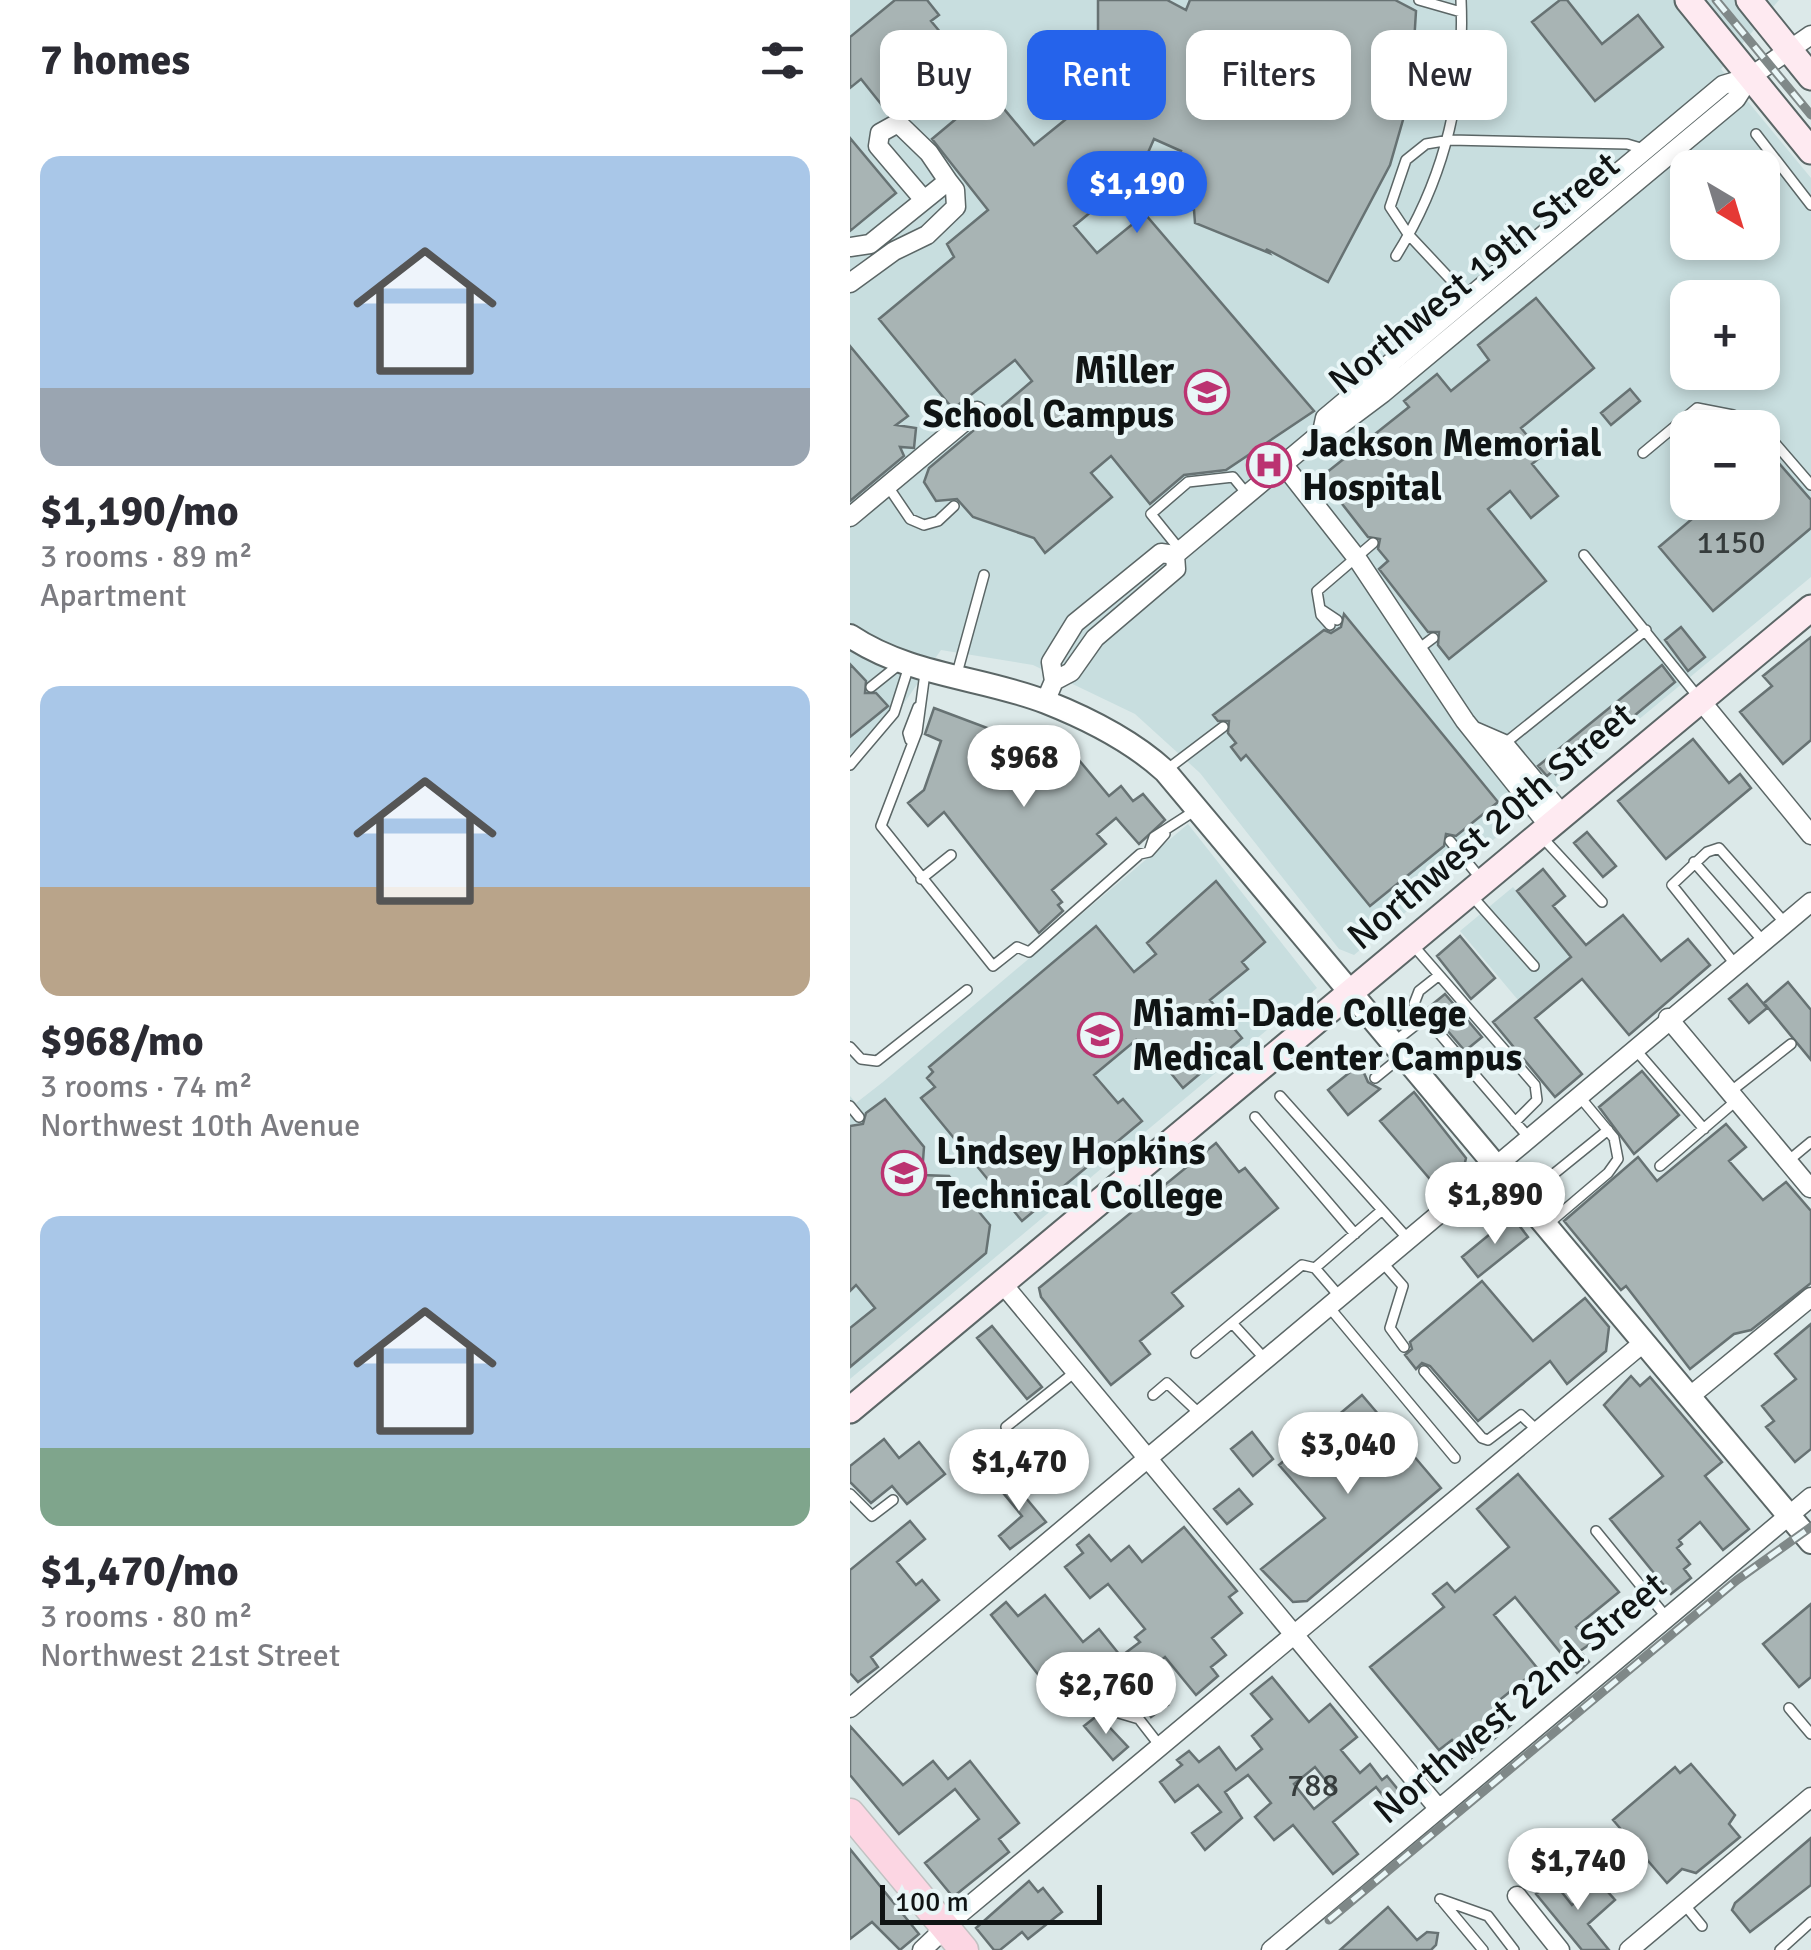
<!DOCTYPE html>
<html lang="en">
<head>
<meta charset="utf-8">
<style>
	body { margin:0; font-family:Signika,sans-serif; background:#f2f2f3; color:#2b2b33; height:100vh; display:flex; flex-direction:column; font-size:38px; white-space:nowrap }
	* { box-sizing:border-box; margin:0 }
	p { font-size:32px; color:#7c7c81 }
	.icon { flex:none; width:55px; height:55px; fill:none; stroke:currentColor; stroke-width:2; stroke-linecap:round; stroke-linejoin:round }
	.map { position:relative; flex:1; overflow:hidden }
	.sheet { display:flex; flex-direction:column; background:#fff; width:850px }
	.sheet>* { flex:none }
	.guide { position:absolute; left:30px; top:30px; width:780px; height:90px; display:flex; gap:20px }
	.needle { width:65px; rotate:142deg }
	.buttons { position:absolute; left:820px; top:150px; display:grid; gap:20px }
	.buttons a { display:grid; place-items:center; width:110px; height:110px; border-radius:20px; background:#fff; box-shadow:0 5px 15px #0003; font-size:50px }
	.scale { position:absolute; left:30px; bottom:25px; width:222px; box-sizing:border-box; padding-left:10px; border:5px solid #101414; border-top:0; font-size:28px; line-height:35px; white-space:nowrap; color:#101414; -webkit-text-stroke:8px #e9f6f7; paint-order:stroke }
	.price { position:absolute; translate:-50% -85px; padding:0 22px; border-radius:35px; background:#fff; color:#222; font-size:32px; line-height:65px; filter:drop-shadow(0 2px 5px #0008) }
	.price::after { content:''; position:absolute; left:50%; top:60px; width:30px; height:22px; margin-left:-15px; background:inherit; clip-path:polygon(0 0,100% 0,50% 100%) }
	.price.current { background:#2563eb; color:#fff }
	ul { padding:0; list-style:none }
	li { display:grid; align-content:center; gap:20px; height:530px; padding:0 40px }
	li span { display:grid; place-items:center; height:310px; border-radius:20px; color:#555 }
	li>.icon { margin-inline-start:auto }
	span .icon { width:180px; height:180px; fill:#fffc; stroke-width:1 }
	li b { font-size:42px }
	h2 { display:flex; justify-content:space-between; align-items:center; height:120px; padding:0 40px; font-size:42px }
	.pill { padding:0 35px; border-radius:20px; background:#fff; box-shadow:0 5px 15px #0003; font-size:35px; line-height:90px }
	.pill.current { background:#2563eb; color:#fff }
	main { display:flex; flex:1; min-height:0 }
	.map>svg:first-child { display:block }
</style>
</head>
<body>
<main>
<section class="sheet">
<h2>7 homes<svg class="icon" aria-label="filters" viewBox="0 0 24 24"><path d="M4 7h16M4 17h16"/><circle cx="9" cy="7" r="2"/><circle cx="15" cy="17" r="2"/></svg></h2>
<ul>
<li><span style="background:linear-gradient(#a9c7e8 75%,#9aa5b1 0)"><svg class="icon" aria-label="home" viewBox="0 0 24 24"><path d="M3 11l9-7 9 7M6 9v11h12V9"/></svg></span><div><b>$1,190/mo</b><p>3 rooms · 89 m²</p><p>Apartment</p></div></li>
<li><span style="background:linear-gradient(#a9c7e8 65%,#b9a48a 0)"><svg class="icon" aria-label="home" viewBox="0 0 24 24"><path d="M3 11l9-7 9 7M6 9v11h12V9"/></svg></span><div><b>$968/mo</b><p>3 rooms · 74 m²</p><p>Northwest 10th Avenue</p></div></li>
<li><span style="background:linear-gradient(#a9c7e8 75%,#7fa58c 0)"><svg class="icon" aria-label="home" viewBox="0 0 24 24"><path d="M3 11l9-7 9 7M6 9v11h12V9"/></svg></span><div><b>$1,470/mo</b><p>3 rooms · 80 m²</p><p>Northwest 21st Street</p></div></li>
</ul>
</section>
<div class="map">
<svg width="961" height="1950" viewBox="0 0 961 1950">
	<rect width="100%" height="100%" fill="#dce9e9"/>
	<path fill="#c8dedf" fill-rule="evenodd" d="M0,0H929L871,69L961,178V577L504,955L489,949L350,773L285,714L183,665L91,650L43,719L0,754ZM838,168H912V242H838ZM838,298H912V372H838ZM838,428H912V502H838Z
		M338,824L467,988L0,1379V1096L6,1103L33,1082Z
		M663,887L721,956L668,1000L610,931Z"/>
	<path fill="#a8b4b4" stroke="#677273" stroke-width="2.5" fill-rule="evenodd" d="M45,0H77L89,15L81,21L184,145L226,111L233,80L202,65L204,37L248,38V0H317L336,10L340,0H545L566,11L561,92L540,165L478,282L416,249L419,253L345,223L344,210L312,196L331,151L304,139L290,171L277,181L263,175L272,186L224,226L247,253L295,214L464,411L376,470L334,475L300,504L261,456L241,473L262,497L195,553L184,538L123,517L107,499L86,501L74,482L79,468L182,381L165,360L103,409L29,319L104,257L97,244L138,210L82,139L125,103L105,79L65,112L48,90L31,104L11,79L0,88V37Z
		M710,0H717L752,44L788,15L813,47L745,101L682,22Z
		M0,138L46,193L0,231Z
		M686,298L744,368L671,428L693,455L682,464L708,496L681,518L660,491L638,509L696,581L599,659L588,645L589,632H578L529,569L538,561L528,549L530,539L518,537L471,477L559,407L554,401L587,374L601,391L639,360L628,345Z
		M0,346L58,416L46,425L66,428L64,448L50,447L54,456L0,501Z
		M780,389L790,401L761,425L751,413Z
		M920,453L961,500V528L863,611L809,547L862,502H912V459Z
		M494,614L648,802L606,836L596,834L594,846L520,906L396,755L391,760L381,747L386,743L378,733L379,721H368L363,715L474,630L481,633L491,627Z
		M831,627L855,657L838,671L815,640Z
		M961,637V740L933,764L890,712L922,686L913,676Z
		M0,664L16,681L15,693H26L38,706L0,737Z
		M812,665L825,682L709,778L703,771L697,776L688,766Z
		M84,708L164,738L158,770L184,747L193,757L213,741L259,796L271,786L283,801L293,794L315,820L289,844L266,818L247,834L256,844L202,890L212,902L208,905L213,911L189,933L94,812L78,826L58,803L74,790L91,741L75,734Z
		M843,739L879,783L890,774L901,788L816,859L768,801Z
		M737,832L766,866L753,877L724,843Z
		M693,869L715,896L703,906L736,945L773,915L811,961L838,939L860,965L779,1035L732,979L685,1018L732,1074L705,1097L643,1022L721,957L667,891Z
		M366,881L415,942L392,962L398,969L360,1000L392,1038L333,1088L302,1050L298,1054L286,1040L244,1075L268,1103L273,1099L292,1121L172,1221L71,1098L85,1087L77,1078L83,1072L79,1067L246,926L284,972L306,954L297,943Z
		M610,936L645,978L621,999L587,956Z
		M938,982L961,1010V1060L914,1003Z
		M897,984L917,1008L899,1023L879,999Z
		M595,994L632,1037L615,1051L578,1008Z
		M510,1064L518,1082L530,1089L498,1115L478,1090Z
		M792,1071L829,1115L784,1154L749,1107Z
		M564,1092L616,1158L612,1175L591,1192L530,1121Z
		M35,1099L74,1147L72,1175L99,1176L140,1225L136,1253L0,1367V1328L25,1308L6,1285L0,1291V1126L13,1124L16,1113Z
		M876,1124L896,1147L879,1161L913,1200L936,1182L961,1211V1283L901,1330L884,1334L840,1369L776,1286L771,1290L714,1221L788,1157L807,1181Z
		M366,1143L389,1172L395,1168L428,1208L322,1293L333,1306L290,1341L300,1354L261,1385L191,1297L189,1288Z
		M662,1216L678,1237L628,1277L612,1257Z
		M632,1281L683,1341L735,1298L759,1327L756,1351L717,1384L700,1361L628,1421L580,1366L572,1363L566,1369L555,1355L562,1349L560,1342Z
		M961,1324V1449L945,1462L916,1427L924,1421L912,1406L946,1379L925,1354Z
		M142,1326L192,1387L177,1399L127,1338Z
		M781,1376L790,1386L800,1377L872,1462L855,1476L899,1529L873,1550L850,1522L829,1540L832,1544L827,1548L840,1564L834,1569L841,1578L821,1594L760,1519L813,1476L754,1405Z
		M512,1395L591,1488L457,1601L443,1602L411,1569L475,1518L429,1465Z
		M402,1432L423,1459L403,1476L381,1449Z
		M34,1439L49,1458L69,1442L95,1474L57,1504L42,1486L21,1503L0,1482V1466Z
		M155,1473L196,1522L160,1549L149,1536L172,1516L144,1482Z
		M668,1474L769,1592L726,1627L740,1644L730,1651L739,1662L727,1673L665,1597L644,1615L688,1669L646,1703L663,1723L619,1760L602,1740L589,1750L520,1667L594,1607L583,1594L597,1583L605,1592L659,1547L627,1509Z
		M389,1489L402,1504L377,1524L364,1509Z
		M60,1521L75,1539L47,1562L66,1585L72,1580L89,1600L21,1657L28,1667L8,1682L0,1673V1570Z
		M334,1527L387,1591L379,1597L392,1613L362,1638L376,1655L361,1667L368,1676L346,1695L315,1657L292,1676L274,1654L290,1642L285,1637L295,1629L258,1584L240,1598L215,1567L233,1553L227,1545L239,1535L261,1561L279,1546L292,1562Z
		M195,1595L233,1642L249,1629L277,1664L217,1711L141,1615L156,1602L168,1616Z
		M961,1604V1677L949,1687L913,1644Z
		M296,1674L318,1705L301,1717L280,1688Z
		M422,1677L459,1722L480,1704L507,1737L491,1750L510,1773L520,1764L532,1780L537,1776L559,1803L546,1812L526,1787L483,1822L508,1854L483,1874L443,1825L424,1840L405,1817L421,1803L398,1775L375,1792L392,1818L355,1850L342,1833L371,1812L348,1785L325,1802L310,1782L332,1765L327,1760L339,1751L349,1762L369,1747L386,1770L412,1749L402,1736L422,1719L401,1694ZM465,1767L485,1792L464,1809L444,1784Z
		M248,1715L278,1747L263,1760L234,1726Z
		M0,1726L53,1785L83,1761L98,1779L120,1761L169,1823L149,1839L159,1852L103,1897L75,1863L129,1819L105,1789L49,1834L0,1775Z
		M841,1764L885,1815L879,1824L890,1837L846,1873L832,1869L817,1883L763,1820L825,1767L830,1773Z
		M961,1838V1885L900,1932L882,1910L885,1903Z
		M0,1849L69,1934L50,1950L22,1922L0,1939Z
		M179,1881L188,1892L193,1888L212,1912L178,1939L172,1932L150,1950H144L126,1928Z
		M703,1881L722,1905L749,1882L765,1900L738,1924L759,1950H732L686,1894Z
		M538,1907L567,1940L577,1932L588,1933L586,1945L581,1950H490Z"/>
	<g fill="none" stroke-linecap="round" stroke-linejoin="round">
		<defs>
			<path id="service" d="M569,0L611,12
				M906,134L961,205
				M546,256C595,178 615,91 611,0
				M617,297L558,234L540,207L556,160L576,144L600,140L777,144L794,149
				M912,428L961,485
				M793,453L847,408L883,415L912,428
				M37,485L60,519L74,525L88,521L104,506
				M330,550L301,514L338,482L383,477L397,494
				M734,555L848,697
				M472,610L487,620
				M480,625L471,615L467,591L523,543
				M567,650L583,638
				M75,673L67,732L31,826L143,966L167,947L179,952L290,854L299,852
				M106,677L134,575
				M21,687L51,663
				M60,740L58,733L68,707
				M654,744L796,630
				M0,765L44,713L59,666
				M315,771L373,727
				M315,834L299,852L304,837L346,810
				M691,836L752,902
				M600,841L631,879
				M844,862L913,941
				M71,879L101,855
				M621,895L684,966
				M562,944L685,1085L687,1100L665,1122
				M885,964L822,885L857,852L869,848L935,923
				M588,976L569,991L564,1004L680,1139
				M544,1042L576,1017
				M0,1047L11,1059L27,1061L117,990
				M784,1048L854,1129
				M525,1078L552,1056
				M880,1092L941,1044
				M430,1096L559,1240
				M0,1106L9,1117
				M405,1117L505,1234
				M938,1161L961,1142
				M810,1166L887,1100
				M674,1198L758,1130
				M698,1224L758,1173L768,1159L764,1138L729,1096
				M532,1262L553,1286L540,1328L554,1347
				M465,1268L531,1211
				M479,1307L605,1458
				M346,1353L382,1323
				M415,1359L382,1323L452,1265L465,1268L490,1297
				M574,1371L632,1438L638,1440L671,1415L688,1431
				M303,1395L317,1383L350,1414
				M156,1427L225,1372
				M0,1494L22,1516L43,1500
				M746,1531L817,1618
				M245,1706L289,1719L310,1746
				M939,1708L961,1734
				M590,1899L638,1916L664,1950
				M593,1902L633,1950
				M834,1904L852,1926
				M930,1950L961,1922"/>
			<path id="minor" d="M74,200L28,146L30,133L48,123L79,153L98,181
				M0,247L20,244L98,181L105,190L106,207L77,235L44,251L0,283
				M472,432L475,418L873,85L900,77L961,35
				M433,464L506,557L615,721L699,826
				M0,517L127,411
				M204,681L221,672L245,638L326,569L325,555
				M851,701L961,835
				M195,702L204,681L201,662L225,623L311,553L325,555L472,432L485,429L533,393L886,99L900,77
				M624,731L654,744L713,815
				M818,1018L960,1188
				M152,1283L588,1808
				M839,1397L961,1297
				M0,1708L961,902
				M667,1896L710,1950
				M72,1950L112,1912L793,1343
				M421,1950L961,1497
				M779,1950L961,1797"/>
			<path id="tertiary" d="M0,636C60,676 131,677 196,702C239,719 281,740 315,771L961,1542"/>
			<path id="secondary" d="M838,0L961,151
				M899,0L961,77
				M0,1410L961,608"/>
			<path id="primary" d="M0,1813L114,1950"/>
		</defs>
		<use href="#service" stroke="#5b6666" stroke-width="12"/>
		<use href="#minor" stroke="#5b6666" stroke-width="21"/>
		<use href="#tertiary" stroke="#5b6666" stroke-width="26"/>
		<use href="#secondary" stroke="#5b6666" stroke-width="29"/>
		<use href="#primary" stroke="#c1c2c2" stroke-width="31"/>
		<use href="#service" stroke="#fff" stroke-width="9"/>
		<use href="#minor" stroke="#fff" stroke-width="18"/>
		<use href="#tertiary" stroke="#fff" stroke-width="22"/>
		<use href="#secondary" stroke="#feeaf1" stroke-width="25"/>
		<use href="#primary" stroke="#fcd6e3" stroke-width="28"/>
		<defs>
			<path id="rail" d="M866,0L961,115
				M479,1920L887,1580L961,1527"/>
		</defs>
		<use href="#rail" stroke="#7f8888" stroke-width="9"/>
		<use href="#rail" stroke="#e9f6f7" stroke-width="5" stroke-dasharray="15" stroke-linecap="butt"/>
	</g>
	<defs>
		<symbol id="university-ring" viewBox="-11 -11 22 22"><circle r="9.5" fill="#e9f6f7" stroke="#bb3371" stroke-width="1.5"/><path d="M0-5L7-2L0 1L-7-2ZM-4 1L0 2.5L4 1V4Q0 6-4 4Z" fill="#bb3371"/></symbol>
		<symbol id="hospital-ring" viewBox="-11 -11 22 22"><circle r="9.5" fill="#e9f6f7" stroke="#bb3371" stroke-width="1.5"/><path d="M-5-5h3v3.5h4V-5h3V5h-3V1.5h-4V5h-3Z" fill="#bb3371"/></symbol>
	</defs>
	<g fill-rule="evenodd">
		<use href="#university-ring" x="332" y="367" width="50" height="50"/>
		<use href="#hospital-ring" x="394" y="440" width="50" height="50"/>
		<use href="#university-ring" x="225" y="1010" width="50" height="50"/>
		<use href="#university-ring" x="29" y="1148" width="50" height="50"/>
	</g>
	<g text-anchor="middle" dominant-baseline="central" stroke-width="8" stroke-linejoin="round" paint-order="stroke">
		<g font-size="32" fill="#363c3c">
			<text x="881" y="542">1150</text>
			<text x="463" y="1785">788</text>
		</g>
		<g font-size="38" fill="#101414" stroke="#e9f6f7">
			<text transform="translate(624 273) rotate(-39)">Northwest 19th Street</text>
			<text transform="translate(641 826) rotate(-40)">Northwest 20th Street</text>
			<text transform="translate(670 1698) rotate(-40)">Northwest 22nd Street</text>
		</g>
		<g font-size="38" font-weight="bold" fill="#101414" stroke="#e9f6f7" text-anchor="start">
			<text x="324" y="370" text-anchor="end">Miller<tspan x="324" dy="44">School Campus</tspan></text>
			<text x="452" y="443">Jackson Memorial<tspan x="452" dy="44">Hospital</tspan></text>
			<text x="282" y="1013">Miami-Dade College<tspan x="282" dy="44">Medical Center Campus</tspan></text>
			<text x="86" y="1151">Lindsey Hopkins<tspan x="86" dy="44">Technical College</tspan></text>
		</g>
	</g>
</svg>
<div class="buttons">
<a><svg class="needle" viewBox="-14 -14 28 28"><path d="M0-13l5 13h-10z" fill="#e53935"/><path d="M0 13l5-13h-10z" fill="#7c7c81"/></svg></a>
<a>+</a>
<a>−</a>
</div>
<div class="scale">100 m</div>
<b class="price current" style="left:287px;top:236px">$1,190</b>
<b class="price" style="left:174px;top:810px">$968</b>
<b class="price" style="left:645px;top:1247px">$1,890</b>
<b class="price" style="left:498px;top:1497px">$3,040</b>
<b class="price" style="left:169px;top:1514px">$1,470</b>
<b class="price" style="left:256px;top:1737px">$2,760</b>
<b class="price" style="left:728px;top:1913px">$1,740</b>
<div class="guide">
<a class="pill">Buy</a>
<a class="pill current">Rent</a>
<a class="pill">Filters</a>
<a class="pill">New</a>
</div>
</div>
</main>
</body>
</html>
